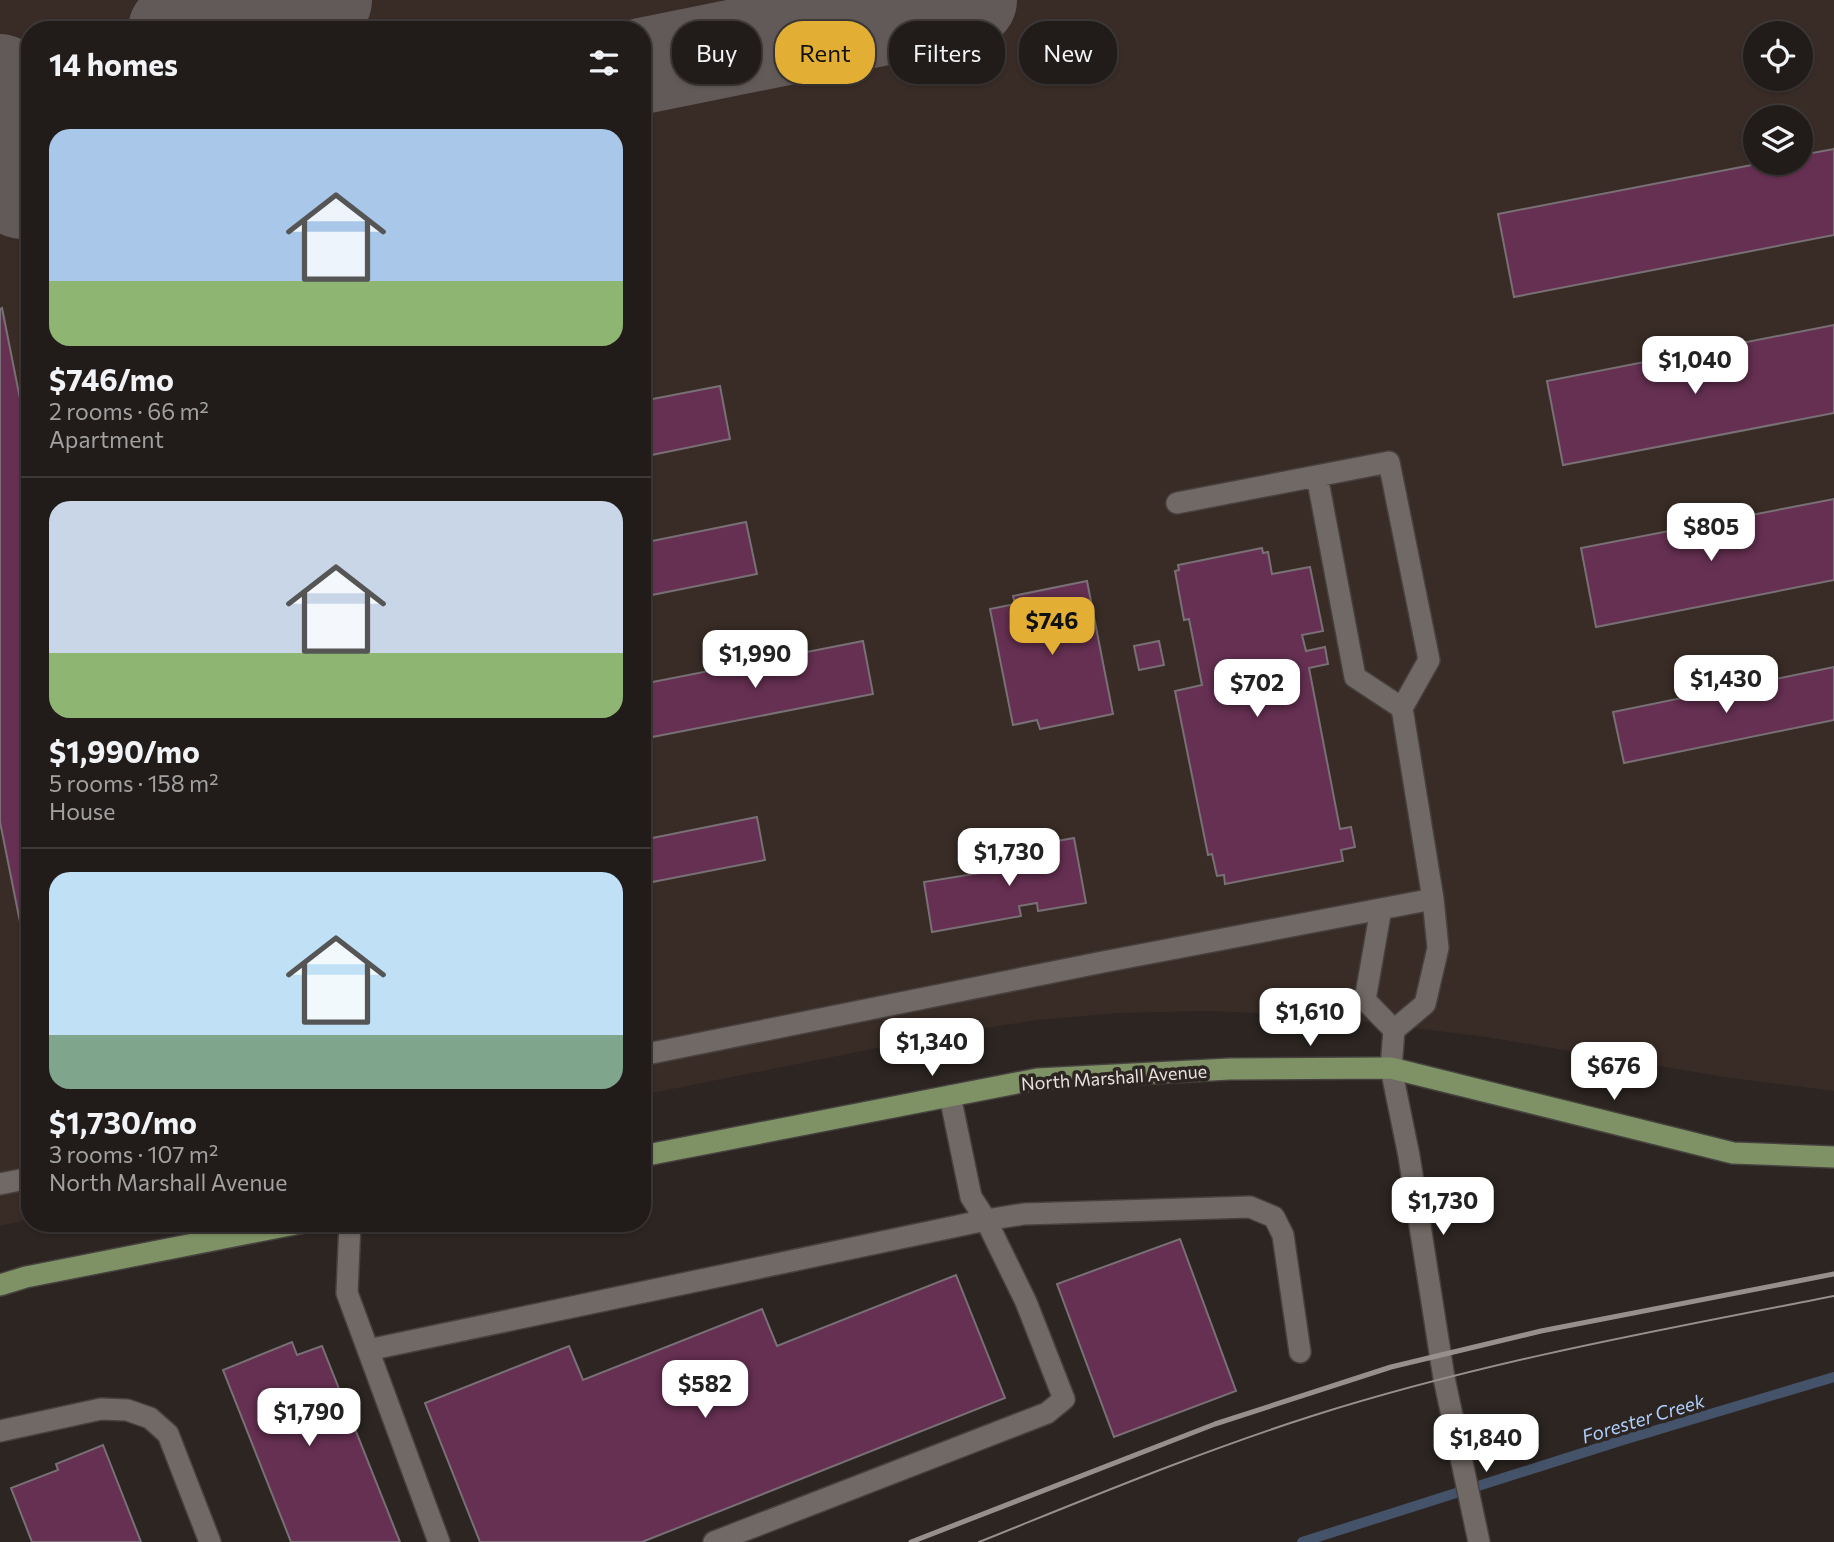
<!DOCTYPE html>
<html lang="en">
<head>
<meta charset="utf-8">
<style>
	body { margin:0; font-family:Commissioner,sans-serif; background:#292523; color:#f1f3f6; height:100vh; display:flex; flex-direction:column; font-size:26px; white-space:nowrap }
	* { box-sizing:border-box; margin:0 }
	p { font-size:23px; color:#a2a1a2 }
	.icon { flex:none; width:38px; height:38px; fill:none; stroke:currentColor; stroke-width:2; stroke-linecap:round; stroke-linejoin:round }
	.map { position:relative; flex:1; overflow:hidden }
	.drawer { position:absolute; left:21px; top:21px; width:630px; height:1211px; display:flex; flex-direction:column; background:#211c1a; border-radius:28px; box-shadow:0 2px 5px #0004,0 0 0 2px #3e3a39 }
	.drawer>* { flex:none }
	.top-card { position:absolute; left:672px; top:21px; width:665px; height:63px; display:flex; gap:14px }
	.tools { position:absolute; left:1743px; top:21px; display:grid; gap:14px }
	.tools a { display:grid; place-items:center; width:70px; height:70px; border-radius:50%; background:#211c1a; box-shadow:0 2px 5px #0004,0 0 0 2px #3e3a39; font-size:35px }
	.price { position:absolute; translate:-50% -60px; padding:0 16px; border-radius:14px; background:#fff; color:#222; font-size:23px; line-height:46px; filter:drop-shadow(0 2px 4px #0008) }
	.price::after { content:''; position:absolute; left:50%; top:42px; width:21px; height:16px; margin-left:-10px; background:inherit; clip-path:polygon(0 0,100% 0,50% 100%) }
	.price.on { background:#e2af34; color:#111 }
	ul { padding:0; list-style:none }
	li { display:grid; align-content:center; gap:14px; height:371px; padding:0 28px }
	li+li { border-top:2px solid #3e3a39 }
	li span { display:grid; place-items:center; height:217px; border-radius:21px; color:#555 }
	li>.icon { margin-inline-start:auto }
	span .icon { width:126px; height:126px; fill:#fffc; stroke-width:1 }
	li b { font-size:30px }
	h2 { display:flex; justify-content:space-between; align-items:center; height:84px; padding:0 28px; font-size:30px }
	.chip { padding:0 24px; border-radius:28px; background:#211c1a; box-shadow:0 2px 5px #0004,0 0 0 2px #3e3a39; font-size:24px; line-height:63px }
	.chip.on { background:#e2af34; color:#111 }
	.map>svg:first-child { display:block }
</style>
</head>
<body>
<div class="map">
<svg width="1834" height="1542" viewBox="0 0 1834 1542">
	<rect width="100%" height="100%" fill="#2c2522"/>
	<path fill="#392c26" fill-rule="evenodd" d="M0,0H1834V1091L1724,1077L1487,1037L1310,1015L1207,1011L1118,1013L1037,1020L952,1033L642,1095V30H30V1219L0,1226ZM1755,33H1801V79H1755ZM1755,117H1801V163H1755Z"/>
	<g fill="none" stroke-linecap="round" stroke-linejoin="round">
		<path stroke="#45536a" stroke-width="10" d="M1302,1542L1620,1441L1834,1377"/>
		<path stroke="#615a58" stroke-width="96" d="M176,30L324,0
			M642,66L969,0
			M0,82L22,191"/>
	</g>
	<path fill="#663052" stroke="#787075" stroke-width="2" d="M1834,149V235L1514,297L1498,214L1762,163H1801V155Z
		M2,308L30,449V972L0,822V309Z
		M1834,325V413L1563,465L1547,381Z
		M720,386L730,439L642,457V401Z
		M1834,499V580L1596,627L1581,548Z
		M746,522L757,574L642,597V543Z
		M1262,548L1263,553L1268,552L1272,574L1310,567L1323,631L1302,635L1306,651L1325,647L1328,664L1309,668L1340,829L1351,827L1355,847L1341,850L1343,861L1225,884L1224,875L1217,876L1212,854L1208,855L1175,691L1202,685L1189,619L1184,620L1175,571L1179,570L1178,565Z
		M1087,581L1113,714L1040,729L1037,720L1013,725L990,609L1015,604L1013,596Z
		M863,641L873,694L642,739V684Z
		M1159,641L1164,665L1139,670L1134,646Z
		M1834,667V720L1624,763L1613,712Z
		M757,817L765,860L642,884V840Z
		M1074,838L1086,903L1038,911L1037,903L1019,906L1021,916L932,932L924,882L1011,868L1008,850Z
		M1180,1239L1236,1391L1114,1437L1057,1284Z
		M956,1275L1005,1398L642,1542H480L425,1403L569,1346L583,1380L762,1309L777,1346Z
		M292,1342L297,1355L322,1346L400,1542H291L223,1370Z
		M103,1445L141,1542H32L11,1488L58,1470L56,1464Z"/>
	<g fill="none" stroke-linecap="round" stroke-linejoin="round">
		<defs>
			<path id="minor" d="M1317,476L1355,677L1402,708
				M1433,899L1438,948L1425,1004L1394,1030L1391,1068L1409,1156L1444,1378L1479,1542
				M1381,909L1365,1000L1394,1030
				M642,1055L1103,962L1433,899L1402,708L1429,660L1389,462L1177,503
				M0,1184L30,1178
				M350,1223L347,1293L439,1542
				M368,1350L986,1220L1024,1214L1250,1207L1274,1217L1283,1235L1300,1352
				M0,1431L101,1409L127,1410L150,1418L168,1434L210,1542
				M714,1542L1047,1413L1064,1399L1026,1302L986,1220L971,1197L950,1096"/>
			<path id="major" d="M642,1156L1037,1079L1230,1069L1391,1068L1733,1153L1834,1157
				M0,1285L26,1277L300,1223"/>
		</defs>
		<use href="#minor" stroke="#46413e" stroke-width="24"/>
		<use href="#major" stroke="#46413e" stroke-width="24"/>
		<use href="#minor" stroke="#716965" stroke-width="21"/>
		<use href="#major" stroke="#7e9265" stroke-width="21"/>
		<path stroke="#96908d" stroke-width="2" d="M979,1542C1089,1498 1199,1452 1312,1416C1482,1362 1659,1330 1834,1296"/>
		<path stroke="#96908d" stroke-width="5" d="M911,1542L1215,1424L1391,1367L1541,1331L1834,1274"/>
	</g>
	<g text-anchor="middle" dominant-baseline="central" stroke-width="7" stroke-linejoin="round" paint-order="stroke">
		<g font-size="18" fill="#e6e1df" stroke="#2c2522">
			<text transform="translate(1114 1077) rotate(-4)">North Marshall Avenue</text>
		</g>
		<g font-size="19" font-style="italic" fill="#aecdfa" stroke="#2c2522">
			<text transform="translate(1643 1418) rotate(-17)">Forester Creek</text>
		</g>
	</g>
</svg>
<div class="tools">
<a><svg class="icon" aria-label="locate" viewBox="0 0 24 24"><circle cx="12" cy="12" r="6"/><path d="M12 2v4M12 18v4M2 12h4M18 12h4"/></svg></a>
<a><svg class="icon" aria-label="layers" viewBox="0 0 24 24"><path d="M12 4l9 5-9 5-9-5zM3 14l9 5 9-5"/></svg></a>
</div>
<b class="price" style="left:1695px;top:396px">$1,040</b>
<b class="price" style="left:1711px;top:563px">$805</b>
<b class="price on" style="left:1052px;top:657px">$746</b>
<b class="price" style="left:755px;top:690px">$1,990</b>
<b class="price" style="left:1726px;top:715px">$1,430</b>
<b class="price" style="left:1257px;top:719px">$702</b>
<b class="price" style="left:1009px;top:888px">$1,730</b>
<b class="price" style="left:1310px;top:1048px">$1,610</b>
<b class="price" style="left:932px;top:1078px">$1,340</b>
<b class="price" style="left:1614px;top:1102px">$676</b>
<b class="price" style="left:1443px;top:1237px">$1,730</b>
<b class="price" style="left:705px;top:1420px">$582</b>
<b class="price" style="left:309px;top:1448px">$1,790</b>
<b class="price" style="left:1486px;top:1474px">$1,840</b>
<div class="top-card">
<a class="chip">Buy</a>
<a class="chip on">Rent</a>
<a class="chip">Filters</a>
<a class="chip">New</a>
</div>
<section class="drawer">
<h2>14 homes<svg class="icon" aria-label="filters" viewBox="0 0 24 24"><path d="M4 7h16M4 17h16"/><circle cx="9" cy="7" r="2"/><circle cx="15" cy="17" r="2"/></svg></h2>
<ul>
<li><span style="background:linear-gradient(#a9c7e8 70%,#8fb573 0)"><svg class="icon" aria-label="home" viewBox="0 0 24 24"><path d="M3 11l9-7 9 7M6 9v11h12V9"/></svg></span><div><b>$746/mo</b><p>2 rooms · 66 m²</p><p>Apartment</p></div></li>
<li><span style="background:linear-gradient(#c9d6e8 70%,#8fb573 0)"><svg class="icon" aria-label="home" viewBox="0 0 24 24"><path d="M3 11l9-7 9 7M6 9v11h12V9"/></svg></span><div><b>$1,990/mo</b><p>5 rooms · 158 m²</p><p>House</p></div></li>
<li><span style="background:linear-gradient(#bfe0f5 75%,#7fa58c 0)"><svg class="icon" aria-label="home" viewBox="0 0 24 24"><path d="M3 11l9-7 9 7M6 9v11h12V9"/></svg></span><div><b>$1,730/mo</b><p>3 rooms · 107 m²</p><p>North Marshall Avenue</p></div></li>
</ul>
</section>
</div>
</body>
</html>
